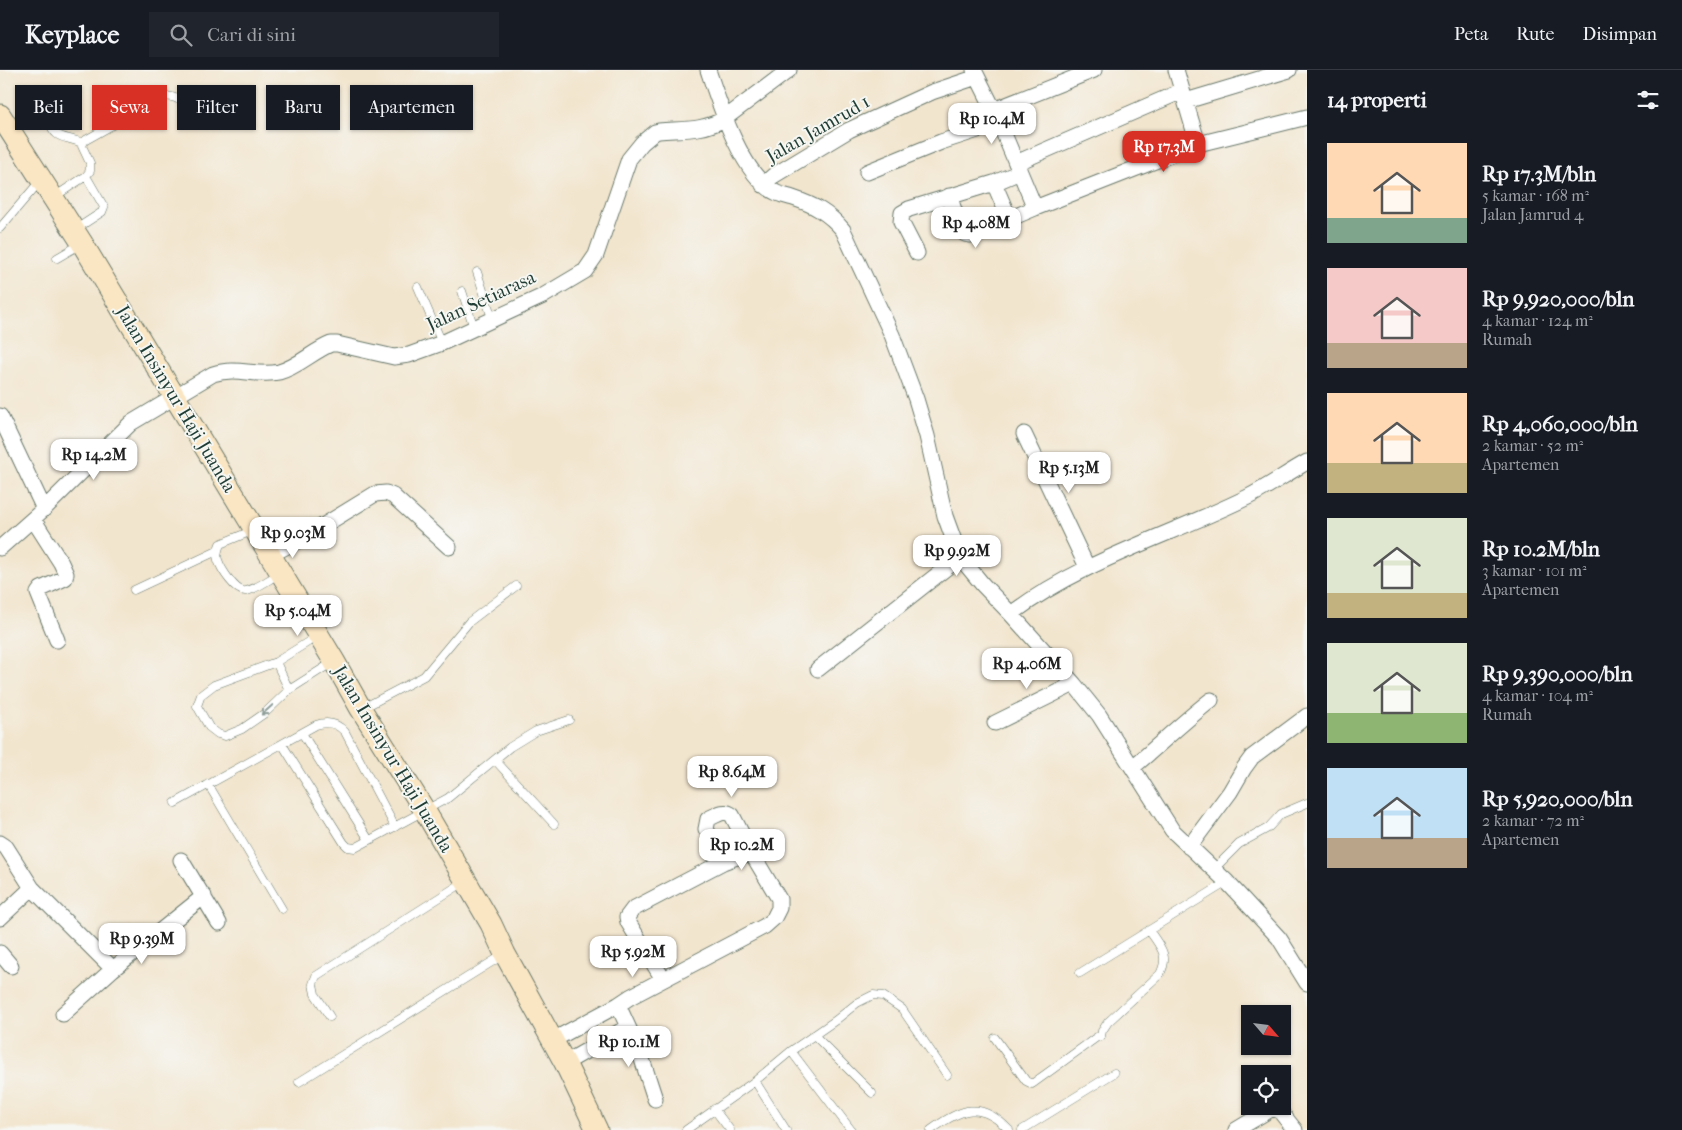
<!DOCTYPE html>
<html lang="id">
<head>
<meta charset="utf-8">
<style>
	body { margin:0; font-family:"IM FELL French Canon",serif; background:#20242c; color:#f1f3f6; height:100vh; display:flex; flex-direction:column; font-size:19px; white-space:nowrap }
	* { box-sizing:border-box; margin:0 }
	p { font-size:16px; color:#9ea1a6 }
	.icon { flex:none; width:28px; height:28px; fill:none; stroke:currentColor; stroke-width:2; stroke-linecap:round; stroke-linejoin:round }
	.map { position:relative; flex:1; overflow:hidden }
	.drawer { display:flex; flex-direction:column; background:#171b24; width:375px }
	.drawer>* { flex:none }
	.guide { position:absolute; left:15px; top:15px; width:475px; height:45px; display:flex; gap:10px }
	.needle { width:32px; rotate:118deg }
	.buttons { position:absolute; left:1241px; top:935px; display:grid; gap:10px }
	.buttons a { display:grid; place-items:center; width:50px; height:50px; border-radius:0px; background:#171b24; box-shadow:0 1px 4px #0004; font-size:25px }
	.price { position:absolute; translate:-50% -42px; padding:0 11px; border-radius:10px; background:#fff; color:#222; font-size:16px; line-height:32px; filter:drop-shadow(0 1px 2px #0008) }
	.price::after { content:''; position:absolute; left:50%; top:30px; width:15px; height:11px; margin-left:-8px; background:inherit; clip-path:polygon(0 0,100% 0,50% 100%) }
	.price.active { background:#d93025; color:#fff }
	ul { padding:0; list-style:none }
	li { display:flex; align-items:center; gap:15px; height:125px; padding:0 20px }
	li span { display:grid; place-items:center; flex:none; width:140px; height:100px; border-radius:0px; color:#555 }
	li>.icon { margin-inline-start:auto }
	span .icon { width:60px; height:60px; fill:#fffc; stroke-width:1 }
	li b { font-size:21px }
	h2 { display:flex; justify-content:space-between; align-items:center; height:60px; padding:0 20px; font-size:21px }
	.pill { padding:0 18px; border-radius:0px; background:#171b24; box-shadow:0 1px 4px #0004; font-size:18px; line-height:45px }
	.pill.active { background:#d93025; color:#fff }
	header { display:flex; align-items:center; gap:30px; box-sizing:border-box; height:70px; padding:0 25px; background:#171b24; border-bottom:1px solid #363941 }
	header strong { font-size:24px }
	nav { display:flex; gap:28px; margin-inline-start:auto; font-size:18px }
	.search { width:350px; height:45px; background:#20242c; display:flex; align-items:center; gap:12px; box-sizing:border-box; padding:0 18px; border-radius:0px; color:#9ea1a6; font-size:19px }
	main { display:flex; flex:1; min-height:0 }
	.map>svg:first-child { display:block }
</style>
</head>
<body>
<header>
<strong>Keyplace</strong>
<div class="search"><svg class="icon" aria-label="search" viewBox="0 0 24 24"><circle cx="10" cy="10" r="6"/><path d="M15 15l6 6"/></svg>Cari di sini</div>
<nav><a>Peta</a><a>Rute</a><a>Disimpan</a></nav>
</header>
<main>
<div class="map">
<svg width="1307" height="1060" viewBox="0 0 1307 1060">
	<rect width="100%" height="100%" fill="#f6f6f2"/>
	<filter id="ink" filterUnits="userSpaceOnUse"><feTurbulence type="fractalNoise" baseFrequency=".02" numOctaves="2"/><feDisplacementMap in="SourceGraphic" scale="10" xChannelSelector="R" yChannelSelector="G"/><feConvolveMatrix kernelMatrix="1 2 1 2 8 2 1 2 1" color-interpolation-filters="sRGB"/></filter>
	<filter id="wash" filterUnits="userSpaceOnUse"><feTurbulence type="fractalNoise" baseFrequency=".0096" numOctaves="4" result="noise"/><feDisplacementMap in="SourceGraphic" scale="20" xChannelSelector="R" yChannelSelector="G"/><feGaussianBlur stdDeviation="1.12" result="paint"/><feColorMatrix in="noise" values="0 0 0 0 0 0 0 0 0 0 0 0 0 0 0 0 0 1.4 0 .05"/><feComposite in="paint" operator="in"/></filter>
	<g filter="url(#wash)">
		<rect width="100%" height="100%" fill="#f2e5ce"/>
	</g>
	<g filter="url(#ink)">
		<g fill="none" stroke-linecap="round" stroke-linejoin="round">
			<defs>
				<path id="lane" d="M48,49C56,72 64,65 82,73
					M54,127L86,106L90,101V93L82,76L84,71L162,27C181,23 189,40 199,53
					M0,158L41,110
					M76,159L102,142L104,137L86,106
					M57,188L81,174
					M477,202L492,248
					M418,217L442,273
					M462,221L474,258
					M254,460L220,474C218,479 216,484 218,490C221,499 236,523 246,521C257,519 269,509 279,504
					M134,520L217,481
					M316,567L276,592L214,615L201,625L197,636L209,657L218,664L225,666L242,659L265,643L289,620L333,592
					M276,592L289,620
					M363,638L424,606L469,552L516,516
					M302,663L369,770
					M282,674L344,773L348,777L355,778L448,728L510,677L536,661L569,650
					M495,690L554,754
					M208,714L282,839
					M175,733L316,655C328,651 337,653 345,662L395,757
					M1214,799L1239,774L1268,758L1281,744L1307,733
					M1080,903L1227,812
					M330,947L315,924L313,914L316,906L464,812
					M814,965L872,1023
					M995,968L1026,1011L1032,1014L1097,967L1101,966L1102,961L1108,952L1160,904C1170,885 1160,877 1149,860
					M791,981L836,950L857,933L873,925L883,926L902,939L947,1005
					M755,1011L786,1060
					M299,1012L503,885
					M714,1039L730,1060
					M686,1060L755,1011L791,981L851,1060
					M931,1060C961,1038 981,1030 1009,1060
					M1022,1060L1114,1003"/>
				<path id="street" d="M708,0C719,33 742,106 775,122C780,125 787,126 793,128C814,135 829,143 843,160L892,265L916,329L927,366L945,446L960,487L983,515L1011,544L1074,614L1099,645L1172,760L1227,812L1279,868L1307,913
					M974,0L994,40L1035,138
					M1176,0L1198,74
					M1186,31L1289,0
					M994,40L1094,0
					M1016,93L1182,21
					M867,102L941,72L999,53
					M994,113L1009,148
					M763,115L773,106L849,60L932,22L977,7
					M949,126L961,159L965,164L971,165L1035,138L1198,74L1307,47
					M917,183L901,152L902,143L909,139L994,113L1020,102
					M0,346L44,439
					M1024,364L1087,497
					M33,449L61,493L66,504L65,508L41,519L38,523L57,570
					M0,478L44,439L131,353L213,304C237,296 257,307 279,302C298,297 313,281 331,274H337L394,287L409,285L442,273L543,226L585,201L596,185L629,89L642,73L655,62L659,61C683,59 703,61 724,49L789,0
					M270,485L308,465L375,424L386,423L393,426L449,477
					M1011,544C1083,490 1169,466 1248,427C1268,417 1287,403 1307,392
					M818,599L960,487
					M995,653L1074,614
					M1133,697C1159,675 1184,651 1211,630
					M0,773L6,777L32,818
					M1189,777L1230,722L1244,698L1252,687L1307,646
					M181,790L219,853
					M723,792L751,782
					M0,848L32,818L113,899
					M0,883L11,896
					M618,935L640,983L655,1029
					M63,944L113,899L204,826
					M553,970L618,935L630,927L765,856L774,848L779,838V829L751,782L732,745C724,739 717,745 708,749L706,759L723,792L633,839L627,847L628,852L663,909
					M565,993L628,957
					M1236,1060L1271,1039L1279,1040L1295,1060"/>
				<path id="secondary" d="M0,45L82,173L334,591L361,639L425,741L491,854L505,884L565,993L597,1060"/>
			</defs>
			<use href="#lane" stroke="#69786a" stroke-width="9"/>
			<use href="#street" stroke="#69786a" stroke-width="17"/>
			<use href="#secondary" stroke="#69786a" stroke-width="23"/>
			<use href="#lane" stroke="#fff" stroke-width="8"/>
			<use href="#street" stroke="#fff" stroke-width="15"/>
			<use href="#secondary" stroke="#fbe6c3" stroke-width="21"/>
		</g>
		<defs><path id="oneway-shaft" d="M-6 0H5M1.5-3L5.5 0L1.5 3" fill="none" stroke-width="1.6" stroke-linecap="round" stroke-linejoin="round" transform="scale(1.25)"/></defs>
		<use stroke="#8f9e9a" href="#oneway-shaft" transform="translate(267 640) rotate(138)"/>
	</g>
	<g text-anchor="middle" dominant-baseline="central" stroke-width="4" stroke-linejoin="round" paint-order="stroke">
		<g font-size="19" fill="#1f3d34" stroke="#f6f6f2">
			<text transform="translate(818 59) rotate(-30)">Jalan Jamrud 1</text>
			<text transform="translate(481 231) rotate(-25)">Jalan Setiarasa</text>
			<text transform="translate(176 329) rotate(59)">Jalan Insinyur Haji Juanda</text>
			<text transform="translate(393 689) rotate(59)">Jalan Insinyur Haji Juanda</text>
		</g>
	</g>
</svg>
<div class="buttons">
<a><svg class="needle" viewBox="-14 -14 28 28"><path d="M0-13l5 13h-10z" fill="#e53935"/><path d="M0 13l5-13h-10z" fill="#9ea1a6"/></svg></a>
<a><svg class="icon" aria-label="locate" viewBox="0 0 24 24"><circle cx="12" cy="12" r="6"/><path d="M12 2v4M12 18v4M2 12h4M18 12h4"/></svg></a>
</div>
<b class="price" style="left:992px;top:75px">Rp 10.4M</b>
<b class="price active" style="left:1164px;top:103px">Rp 17.3M</b>
<b class="price" style="left:976px;top:179px">Rp 4.08M</b>
<b class="price" style="left:94px;top:411px">Rp 14.2M</b>
<b class="price" style="left:1069px;top:424px">Rp 5.13M</b>
<b class="price" style="left:293px;top:489px">Rp 9.03M</b>
<b class="price" style="left:957px;top:507px">Rp 9.92M</b>
<b class="price" style="left:298px;top:567px">Rp 5.04M</b>
<b class="price" style="left:1027px;top:620px">Rp 4.06M</b>
<b class="price" style="left:732px;top:728px">Rp 8.64M</b>
<b class="price" style="left:742px;top:801px">Rp 10.2M</b>
<b class="price" style="left:142px;top:895px">Rp 9.39M</b>
<b class="price" style="left:633px;top:908px">Rp 5.92M</b>
<b class="price" style="left:629px;top:998px">Rp 10.1M</b>
<div class="guide">
<a class="pill">Beli</a>
<a class="pill active">Sewa</a>
<a class="pill">Filter</a>
<a class="pill">Baru</a>
<a class="pill">Apartemen</a>
</div>
</div>
<section class="drawer">
<h2>14 properti<svg class="icon" aria-label="filters" viewBox="0 0 24 24"><path d="M4 7h16M4 17h16"/><circle cx="9" cy="7" r="2"/><circle cx="15" cy="17" r="2"/></svg></h2>
<ul>
<li><span style="background:linear-gradient(#ffd9b3 75%,#7fa58c 0)"><svg class="icon" aria-label="home" viewBox="0 0 24 24"><path d="M3 11l9-7 9 7M6 9v11h12V9"/></svg></span><div><b>Rp 17.3M/bln</b><p>5 kamar · 168 m²</p><p>Jalan Jamrud 4</p></div></li>
<li><span style="background:linear-gradient(#f6c9c9 75%,#b9a48a 0)"><svg class="icon" aria-label="home" viewBox="0 0 24 24"><path d="M3 11l9-7 9 7M6 9v11h12V9"/></svg></span><div><b>Rp 9,920,000/bln</b><p>4 kamar · 124 m²</p><p>Rumah</p></div></li>
<li><span style="background:linear-gradient(#ffd9b3 70%,#c2b280 0)"><svg class="icon" aria-label="home" viewBox="0 0 24 24"><path d="M3 11l9-7 9 7M6 9v11h12V9"/></svg></span><div><b>Rp 4,060,000/bln</b><p>2 kamar · 52 m²</p><p>Apartemen</p></div></li>
<li><span style="background:linear-gradient(#dfe7d0 75%,#c2b280 0)"><svg class="icon" aria-label="home" viewBox="0 0 24 24"><path d="M3 11l9-7 9 7M6 9v11h12V9"/></svg></span><div><b>Rp 10.2M/bln</b><p>3 kamar · 101 m²</p><p>Apartemen</p></div></li>
<li><span style="background:linear-gradient(#dfe7d0 70%,#8fb573 0)"><svg class="icon" aria-label="home" viewBox="0 0 24 24"><path d="M3 11l9-7 9 7M6 9v11h12V9"/></svg></span><div><b>Rp 9,390,000/bln</b><p>4 kamar · 104 m²</p><p>Rumah</p></div></li>
<li><span style="background:linear-gradient(#bfe0f5 70%,#b9a48a 0)"><svg class="icon" aria-label="home" viewBox="0 0 24 24"><path d="M3 11l9-7 9 7M6 9v11h12V9"/></svg></span><div><b>Rp 5,920,000/bln</b><p>2 kamar · 72 m²</p><p>Apartemen</p></div></li>
</ul>
</section>
</main>
</body>
</html>
